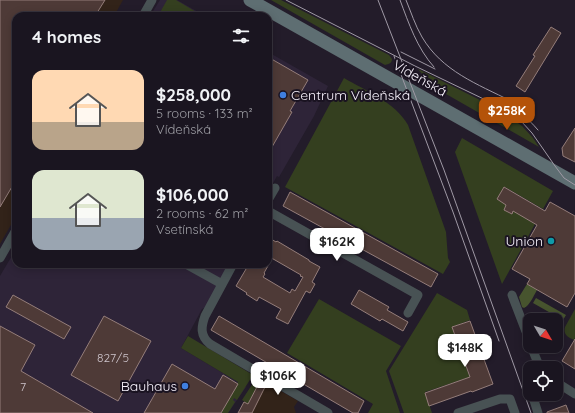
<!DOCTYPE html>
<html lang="en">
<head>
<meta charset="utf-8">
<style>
	body { margin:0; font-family:Quicksand,sans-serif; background:#27222d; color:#f1f3f6; height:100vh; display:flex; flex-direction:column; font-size:15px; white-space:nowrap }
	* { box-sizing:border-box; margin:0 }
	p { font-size:13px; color:#9f9fa5 }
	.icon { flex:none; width:22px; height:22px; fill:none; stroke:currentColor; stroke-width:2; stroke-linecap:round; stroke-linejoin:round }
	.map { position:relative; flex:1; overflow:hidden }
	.panel { position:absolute; left:12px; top:12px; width:260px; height:256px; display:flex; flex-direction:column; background:#1a1520; border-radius:12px; box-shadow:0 2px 10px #0003,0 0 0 1px #38343e }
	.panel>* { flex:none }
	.needle { width:26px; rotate:129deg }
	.buttons { position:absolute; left:523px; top:313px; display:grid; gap:8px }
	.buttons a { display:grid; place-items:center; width:40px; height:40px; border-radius:8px; background:#1a1520; box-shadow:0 2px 10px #0003,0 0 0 1px #38343e; font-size:20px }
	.price { position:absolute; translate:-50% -34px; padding:0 9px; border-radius:8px; background:#fff; color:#222; font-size:13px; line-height:26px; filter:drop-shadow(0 1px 2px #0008) }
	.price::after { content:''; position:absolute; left:50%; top:24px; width:12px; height:9px; margin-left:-6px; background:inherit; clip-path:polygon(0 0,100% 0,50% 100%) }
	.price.selected { background:#b45309; color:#fff }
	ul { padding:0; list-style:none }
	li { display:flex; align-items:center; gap:12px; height:100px; padding:0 20px }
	li span { display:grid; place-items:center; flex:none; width:112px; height:80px; border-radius:12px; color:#555 }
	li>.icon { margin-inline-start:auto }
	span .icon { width:48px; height:48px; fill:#fffc; stroke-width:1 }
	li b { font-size:17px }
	h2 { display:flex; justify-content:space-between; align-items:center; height:48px; padding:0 20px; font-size:17px }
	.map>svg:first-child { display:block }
</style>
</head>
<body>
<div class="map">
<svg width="575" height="413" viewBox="0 0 575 413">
	<rect width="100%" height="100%" fill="#231c2a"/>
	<path fill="#2e2438" d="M160,0H177L205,16H150Z
		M268,52L328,86L314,116L279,177L277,176L268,192Z
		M16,249V264H229L206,307L202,309L181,348L246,387L228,413H0V276Z"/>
	<path fill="#322319" d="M0,0H123L114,16H16V216L0,244Z
		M260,379L298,401L294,407L296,413H238L244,402L248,403Z"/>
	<path fill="#343f1f" d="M167,0H176L203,16H158Z
		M271,0H281L389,55L392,59C392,63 389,64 385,65Z
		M418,69L500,110L522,126L533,138L539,147L432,86L430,79L422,74Z
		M344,78C366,91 395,102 408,125L446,232L448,258L450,262L443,274L285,187Z
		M462,138L553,191L543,209L505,187L497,199L507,205L504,209L512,214L514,209L526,216L525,218L535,224L502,284L455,152Z
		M437,293L467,310L470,320L452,327L470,378H467L425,392L432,413H404L389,371Z
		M319,299L401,346L386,371L400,413H368L373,404L287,353Z
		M575,309V338L574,340C568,337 563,335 565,327Z
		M188,336L253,375L237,400L234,398L233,400L235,402L228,413H221L238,382L181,348Z
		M260,376L258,382L259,383L248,404L242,400L257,377Z"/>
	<path fill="#47542e" d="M527,284L537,290C533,297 530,305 524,308L522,307L519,297Z
		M536,298L566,315L563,320L533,303Z"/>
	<path fill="#4e3a37" stroke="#947d7a" d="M0,0H105L95,16H16V180L0,207Z
		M551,27L561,33L525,92L516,86L535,56L533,55Z
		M268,57L308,80L290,111L292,112L268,154Z
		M575,128V162L563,156L562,148Z
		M504,187L545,211L550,202L575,216V293L567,307L527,284L530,279L512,269L537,225L513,211L512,214L504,210L506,205L497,199Z
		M290,192L438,274L431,287L283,206Z
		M268,237L276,242L277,241L309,260V261L320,267L312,282L315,284L310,293L306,291L288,324L276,318L281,309L259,297L257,301L246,294L247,293L236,286L249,264H269L264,273L265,274L263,277L290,293L292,289L295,291L303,277L300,276L301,275L268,256Z
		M359,290L389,307L387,310L408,322L403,331L382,319L380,321L351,304Z
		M13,295L71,327L64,339L6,307Z
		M104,316L151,341L118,401L71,375Z
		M219,316L364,401L358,413H353L211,330Z
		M470,321L493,384L472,392L471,391L429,406L425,393L470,377L452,327Z
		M0,326L35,345L21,371L93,413H0Z
		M575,339V369L562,361Z
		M172,364L215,389L223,375L238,384L221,413H144Z
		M259,383L265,387L252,413H238L244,402L248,404Z
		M566,405L569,413H547V412Z"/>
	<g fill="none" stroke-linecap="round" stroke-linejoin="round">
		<path stroke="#485254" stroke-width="9" d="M143,16L152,0
			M268,200L275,188
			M268,211L418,295L408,313
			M0,258L16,230
			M186,264L222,284
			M233,264L205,316C201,327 200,336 210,344L328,413
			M512,295L530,342
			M531,346L540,368
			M556,382L575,394
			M532,394L538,413
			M458,413L500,399H510L515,413"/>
		<path stroke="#5e6e72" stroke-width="13" d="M250,0L575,183"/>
		<path stroke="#9f99a5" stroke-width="1" d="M286,0L415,66L492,103L512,115L521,121L532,133L555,166L564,178L575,185
			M378,0L444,170L531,413
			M400,0C409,24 417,48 434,67
			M406,0C411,12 415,25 422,37C442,71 477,84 511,101
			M401,52L435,69
			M394,56L453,212L499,341
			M501,102C517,110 526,116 538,130"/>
	</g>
	<g fill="#3f7fe0" stroke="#1a1321" stroke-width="1.5">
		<circle cx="283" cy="95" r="4"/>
		<circle cx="185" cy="386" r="4"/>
	</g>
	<circle fill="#0f9aa8" stroke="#1a1321" stroke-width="1.5" cx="551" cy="241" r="4"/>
	<g text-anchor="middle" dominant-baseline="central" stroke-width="4" stroke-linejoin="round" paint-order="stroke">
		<g font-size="12" fill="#cdc4cb">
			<text x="113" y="357">827/5</text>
			<text x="23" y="386">7</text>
		</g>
		<g font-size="14" fill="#f7f2fc" stroke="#1a1321">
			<text transform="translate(420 78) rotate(29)">Vídeňská</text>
		</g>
		<g font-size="14" fill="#f7f2fc" stroke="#1a1321" text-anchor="end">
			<text x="291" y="95" text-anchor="start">Centrum Vídeňská</text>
			<text x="543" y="241">Union</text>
			<text x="177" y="386">Bauhaus</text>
		</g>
	</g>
</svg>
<div class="buttons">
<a><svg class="needle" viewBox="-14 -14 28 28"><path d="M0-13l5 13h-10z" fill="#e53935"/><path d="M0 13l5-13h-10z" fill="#9f9fa5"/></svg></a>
<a><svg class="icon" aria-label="locate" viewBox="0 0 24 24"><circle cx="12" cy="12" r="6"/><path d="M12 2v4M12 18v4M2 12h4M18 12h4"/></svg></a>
</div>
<b class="price selected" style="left:507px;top:131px">$258K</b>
<b class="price" style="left:337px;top:262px">$162K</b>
<b class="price" style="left:465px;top:368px">$148K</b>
<b class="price" style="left:278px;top:396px">$106K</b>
<section class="panel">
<h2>4 homes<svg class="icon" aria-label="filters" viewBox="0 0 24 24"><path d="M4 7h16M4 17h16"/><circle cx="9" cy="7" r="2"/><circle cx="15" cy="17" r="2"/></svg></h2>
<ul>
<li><span style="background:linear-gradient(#ffd9b3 65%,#b9a48a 0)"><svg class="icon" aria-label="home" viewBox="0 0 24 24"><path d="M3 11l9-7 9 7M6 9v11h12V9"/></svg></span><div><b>$258,000</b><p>5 rooms · 133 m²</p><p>Vídeňská</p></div></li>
<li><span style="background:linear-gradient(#dfe7d0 60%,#9aa5b1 0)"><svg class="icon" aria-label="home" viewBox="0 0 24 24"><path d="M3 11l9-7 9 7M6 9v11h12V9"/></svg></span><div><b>$106,000</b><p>2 rooms · 62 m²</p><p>Vsetínská</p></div></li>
</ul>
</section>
</div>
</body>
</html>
